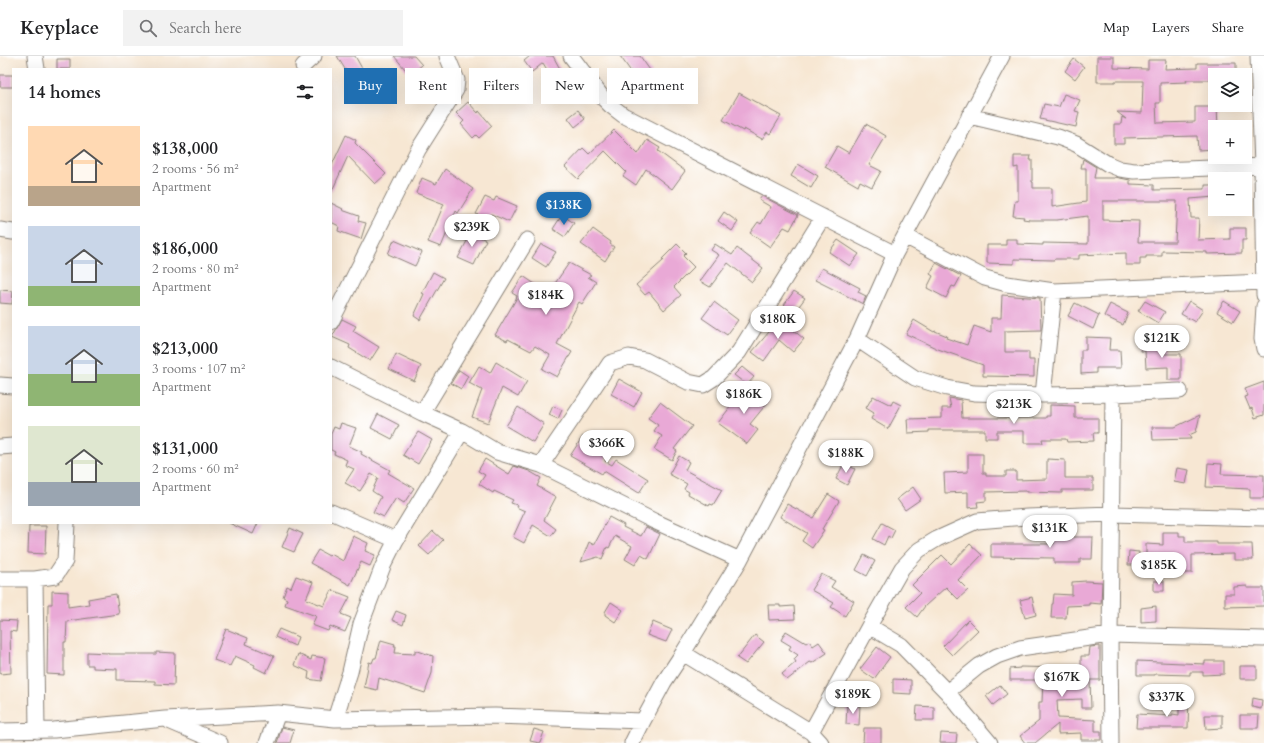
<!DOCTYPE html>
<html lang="en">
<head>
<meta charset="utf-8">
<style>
	body { margin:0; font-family:Cardo,serif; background:#f2f2f2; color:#202124; height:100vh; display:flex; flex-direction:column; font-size:15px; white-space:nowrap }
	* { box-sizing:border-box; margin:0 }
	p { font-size:13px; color:#757577 }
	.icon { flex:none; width:22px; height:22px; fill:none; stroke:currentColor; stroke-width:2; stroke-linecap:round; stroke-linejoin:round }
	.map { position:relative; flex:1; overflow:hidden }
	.details { position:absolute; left:12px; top:12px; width:320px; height:456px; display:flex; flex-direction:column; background:#fff; border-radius:0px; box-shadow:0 4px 16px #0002 }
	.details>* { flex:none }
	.guide { position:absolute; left:344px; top:12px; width:380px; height:36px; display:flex; gap:8px }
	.fabs { position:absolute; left:1208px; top:12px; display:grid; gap:8px }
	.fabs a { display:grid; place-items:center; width:44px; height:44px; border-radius:0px; background:#fff; box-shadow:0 4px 16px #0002; font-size:20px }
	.price { position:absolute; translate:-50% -34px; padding:0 9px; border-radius:14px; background:#fff; color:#222; font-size:13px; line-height:26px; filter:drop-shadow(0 1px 2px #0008) }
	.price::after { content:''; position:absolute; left:50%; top:24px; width:12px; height:9px; margin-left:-6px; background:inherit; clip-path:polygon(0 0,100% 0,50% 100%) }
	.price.on { background:#1f6fb2; color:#fff }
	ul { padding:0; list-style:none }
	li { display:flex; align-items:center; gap:12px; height:100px; padding:0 16px }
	li span { display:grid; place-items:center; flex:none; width:112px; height:80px; border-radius:0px; color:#555 }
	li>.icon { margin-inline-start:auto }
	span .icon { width:48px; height:48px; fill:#fffc; stroke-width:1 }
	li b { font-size:17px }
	h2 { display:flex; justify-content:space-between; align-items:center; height:48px; padding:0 16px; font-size:17px }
	.pill { padding:0 14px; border-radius:0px; background:#fff; box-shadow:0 4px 16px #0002; font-size:14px; line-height:36px }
	.pill.on { background:#1f6fb2; color:#fff }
	header { display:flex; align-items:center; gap:24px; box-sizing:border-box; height:56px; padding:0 20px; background:#fff; border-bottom:1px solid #e0e0e0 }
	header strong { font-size:19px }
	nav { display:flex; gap:22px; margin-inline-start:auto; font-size:14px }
	.search { width:280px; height:36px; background:#f2f2f2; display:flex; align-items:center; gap:10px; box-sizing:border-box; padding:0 14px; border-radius:0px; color:#757577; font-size:15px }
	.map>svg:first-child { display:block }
</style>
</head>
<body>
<header>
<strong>Keyplace</strong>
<div class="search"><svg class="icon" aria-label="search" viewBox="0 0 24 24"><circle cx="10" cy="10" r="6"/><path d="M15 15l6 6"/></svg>Search here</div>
<nav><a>Map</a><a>Layers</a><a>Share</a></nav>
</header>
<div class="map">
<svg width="1264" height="687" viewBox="0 0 1264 687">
	<rect width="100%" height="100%" fill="#fff"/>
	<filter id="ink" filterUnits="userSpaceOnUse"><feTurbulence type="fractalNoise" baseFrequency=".025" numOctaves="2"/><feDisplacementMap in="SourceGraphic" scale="8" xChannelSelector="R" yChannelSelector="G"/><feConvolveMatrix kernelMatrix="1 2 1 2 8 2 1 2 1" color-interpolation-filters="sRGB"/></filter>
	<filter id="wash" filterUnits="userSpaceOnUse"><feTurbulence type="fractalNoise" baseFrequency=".012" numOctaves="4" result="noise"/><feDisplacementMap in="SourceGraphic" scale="16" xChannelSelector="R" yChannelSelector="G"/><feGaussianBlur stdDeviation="0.9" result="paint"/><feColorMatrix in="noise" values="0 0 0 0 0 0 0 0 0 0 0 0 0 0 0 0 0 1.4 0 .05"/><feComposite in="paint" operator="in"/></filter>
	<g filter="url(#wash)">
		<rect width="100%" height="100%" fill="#f7e7d3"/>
		<g id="blocks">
			<path fill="#e9a9d6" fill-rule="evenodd" d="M337,0H355L364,16L351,23Z
				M394,0H414L422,9L410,19Z
				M530,0H553L565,22L555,27L543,7L532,16L524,5Z
				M620,0H640L652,17L639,27Z
				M1097,1H1114V12L1148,13V4H1166L1165,13L1197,12V7H1236V19H1215V24H1186L1187,26L1160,27V47H1156L1157,67L1195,66V51H1217L1218,71H1215V93L1198,94L1197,80L1124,82V88H1114V68H1121L1122,61L1126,63L1117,56L1142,57L1143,25H1115V26H1097Z
				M57,3H70V13H57Z
				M1074,3L1084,11L1075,23L1065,15Z
				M0,19H13V31H0Z
				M667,21L686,31L679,44L662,34V31Z
				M739,37L781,60L770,78L767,76L762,83L744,73L743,75L723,64Z
				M1064,38L1080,44L1075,55L1079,56L1076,71L1040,63L1044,48L1059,51Z
				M468,46L478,57L479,55L492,70L479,82L476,79L473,82L461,68L464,65L456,57Z
				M578,54L585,63L575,71L568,62Z
				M866,68L886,80L869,109L881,115L872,131L860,125L858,130L825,111L837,90L849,97Z
				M614,74L638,98L647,84L660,92L658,95L685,115L672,133L646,113L636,129L623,120L626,116L605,95L578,123L565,111L583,92L589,98Z
				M346,79L356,84L355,87L386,118L375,128L348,100L331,137V111Z
				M1014,100H1031L1030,104H1032V126H1033V132H1052V151L1086,146V112H1081L1083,103L1096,111L1094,122H1115V121L1130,124V128L1154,129V134L1205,133V129H1215V141L1190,143L1191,162H1199L1198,184L1230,183V172H1246V184H1242V197L1207,198V196L1162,195V200H1146V202H1140V209H1126V197L1079,199V203H1054V204L1014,203V208L987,207V189H1006V183H1017V188L1043,189V187L1088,188V160L1057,164H1030L1023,163L1024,161L1013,160L1015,145H1018V111L1014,112ZM1103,145H1177L1175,186H1138L1139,165L1103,164Z
				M798,108L818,120L811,132L791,120Z
				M445,113L473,133L458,157L456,155L441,191L428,186L444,148L416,137L422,122L436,128Z
				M762,140L798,159L790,174L784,171L770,191L750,177L758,166L761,168L771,151L759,144Z
				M485,141L494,145L496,141L517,150L509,166L491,158L489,164L476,158Z
				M331,147L343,153L342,154L359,160L358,165L366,167L361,183L338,175L339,170L331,166Z
				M724,156L738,166L732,175L718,165Z
				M562,159L574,167L565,181L553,173Z
				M593,173L611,186L610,188L614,191L605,205L581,188Z
				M468,175L486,184L474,209L458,202L467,185L464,184Z
				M394,184L422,196L415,210L388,198Z
				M838,184L859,198L850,210L829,196Z
				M541,188L556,196L546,211L532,202Z
				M677,188L686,197L683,200L694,211L674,231L681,239L664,254L649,236L645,239L636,229L664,204L662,203Z
				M715,188L732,199L737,192L763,212L752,226L728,207L710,231L700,225L719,199L711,194Z
				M569,207L591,219L588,221L596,226L582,248L579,246L557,288L572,296L557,321L542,313L550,299L535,290L531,295L508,283L507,285L495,279L515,245L517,240L512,237L523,220L535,228L530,237L543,245Z
				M936,207L961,220L955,231L952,230L946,242L927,232L933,220L930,218Z
				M822,212L860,232L858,236L866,240L863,248L815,224Z
				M433,216L444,222L420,264L414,260L424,238L422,237Z
				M0,234L13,235L12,248L0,247Z
				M794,235L805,242L794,257L784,249Z
				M1002,239L1040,242L1041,274L1005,275V296H1029V304H1034V321L983,320V309L938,293L906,278L914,264L934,276L935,275L947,280L946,282L967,289L974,270L991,276V262H1001Z
				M1145,245L1165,256L1158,267L1138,255Z
				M1189,245L1203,254L1195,266L1181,258Z
				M1224,245L1240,255L1233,266L1217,256Z
				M714,246L738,264L727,279L702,262Z
				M1075,247L1099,259L1093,273L1068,260Z
				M1110,248L1128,257L1123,269L1104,260Z
				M342,263L356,270L353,275L379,291L370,305L349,292L350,289L332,281Z
				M780,263L804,283L793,296L779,284L764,305L752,296Z
				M1086,281L1110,282L1109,294H1120L1121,312H1096V317L1081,318V294H1086Z
				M1141,286H1164L1165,298H1181V324H1168V311L1146,312L1145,295H1141Z
				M396,298L421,310L414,325L389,313Z
				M496,306L527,325L518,341L502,332L488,367L472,361L482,334L469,327L479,310L490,317Z
				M742,311L754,321L747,329L734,319Z
				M459,314L468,320L461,333L451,327Z
				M619,323L642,336L634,351L611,338Z
				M1264,326V359L1255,362L1252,352L1250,353L1245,341L1248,340L1245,333Z
				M747,329L768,346L750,368L758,374L747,388L718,367Z
				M873,340L891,349L893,345L901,349L888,373L871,363L874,357L866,352Z
				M949,342L961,344L962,362H1046V360H1050V349L1075,350V362H1098V377H1093L1094,385L1067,386L1066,383H1042L1043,387H1024V375H997V382H985V374H929V376L908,377L907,363L942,362V352H951Z
				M660,346L692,370L674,393L677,395L672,404L654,393L662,380L654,375L658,369L648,362Z
				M553,350L562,354L558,363L549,359Z
				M518,351L544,368L533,386L506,370Z
				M378,358L399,369L392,383L371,372Z
				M1200,359L1196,376L1189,379L1191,383L1153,384L1152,371H1175Z
				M341,367L356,372L349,390L362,396L361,398L390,414L388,417L414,432L404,447L396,442L384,461L373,456L381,441L372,435L378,422L371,418L360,435L345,427L354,413L345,409L347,404L334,398L335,396L331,394V378L334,371L339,373Z
				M418,376L432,384L418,408L403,399Z
				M583,380L609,396L605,405L612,409L616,403L648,423L639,437L604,415L602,418L570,400Z
				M968,398H983V417H986V420H1006V415H1016V424L1047,423V403L1065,404V422H1093V434H1062V437L1027,436V435L986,436V445L977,446L978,451L968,452V436L945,437L944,417L968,416Z
				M679,400L689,406L685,414L722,434L713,449L710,448L709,450L688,438L689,436L684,433L687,428L669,418Z
				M485,403L509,418L514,410L529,415L541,422L537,430L556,441L544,464L556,473L551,480L533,469L524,487L513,481L525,455L516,451L517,449L511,447L513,444L494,435L493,437L479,428L485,419L478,415Z
				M844,407L855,413L847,429L836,423Z
				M1208,407L1222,408L1221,418L1264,419V442H1250V433L1206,431Z
				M1177,412L1189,414L1186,428L1174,426Z
				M913,431L921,443L905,454L897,443Z
				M828,438L839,445L822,473L824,474L812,492L802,485L807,477L780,461L787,448L813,462Z
				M609,461L624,469L623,471L641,480L646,471L660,478L648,503L641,499L635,509L625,503L632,490L615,480L609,492L607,491L602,503L598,501L581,506L589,486L594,489Z
				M229,467H258L253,478Z
				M882,467L895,474L891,482L888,480L884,489L873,483Z
				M1058,469H1069V481H1093L1092,503H1080V507H1054V502L991,501V488H1054V478H1058Z
				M29,470H46L45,498L28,497Z
				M290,472L303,478L294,496L282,491Z
				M433,475L443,484L429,499L419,490Z
				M1163,476H1179V480H1185V486H1217V488H1252L1253,504H1234V498L1192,499V517H1168V503H1146V488L1163,489Z
				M353,480L368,487L365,495L375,499L370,510L361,506L350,529L310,507L318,494L329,500L331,498L343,505Z
				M970,488L982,499L958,524L968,534L958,543L946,531L925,550L917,561L906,551L920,537L912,529L942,499L951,508Z
				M1129,495L1139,496V509H1128Z
				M864,499L875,505L867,520L856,514Z
				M821,518L835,525L831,531L854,545L845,560L831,551L834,547L811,534Z
				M296,520L313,526L306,543L324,550L332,534L350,541L341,558L351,562L345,576L330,570L328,575L312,569L316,560L285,549L287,543L283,541L287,530L291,532Z
				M1086,525L1102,526L1101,548L1089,547V549L1067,550L1066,562H1051L1052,548H1053L1054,538L1072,539V526Z
				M1154,525H1164V535H1154Z
				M1247,530V532H1264V550L1225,551V538H1234V531Z
				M52,535L68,536V551L89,548L88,543L116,538L119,558L67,565L66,586H64V619L47,618L48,548H52Z
				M1032,541L1036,559L1025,562L1020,544Z
				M611,546L623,554L615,566L605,559V556Z
				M768,549H780V551L794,550L795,563L769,564Z
				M1156,550V565L1141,566V552Z
				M396,555L406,559L403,569L392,564Z
				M0,564L17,565L16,576L10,575L11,617L0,618Z
				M968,564L978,574L952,599L943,590Z
				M653,566L672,574L666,586L647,579Z
				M226,573L248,582L246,588L274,600L266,617L254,611L255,609L235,600L230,610L214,604Z
				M279,573L298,581L295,590L275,581Z
				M786,575L806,587L809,585L813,590L819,586L827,597L812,607L810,606L787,624L782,618L796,606L794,603L798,599L789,593L791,590L781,584Z
				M755,579L764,586L746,608L737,602Z
				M381,584L395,588L394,590H396L395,597L415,598V594L433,600L432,617L425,637L379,622L377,634L364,631L369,606L372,607L374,602H376Z
				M1100,590V624H1090L1091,652H1082V643L1057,644L1058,662L1095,664V675H1101V684H1081V677L1058,678V668L1035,687H1025L1020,680L1039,665V646H1042L1043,624H1010V613L1020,612V611L1061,612V627L1081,629V600H1089L1090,591Z
				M877,591L890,601L874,623L860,613Z
				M87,596L108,597V598H156V596L175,597L174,629L155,628V625L117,624V613L93,612V609H87Z
				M298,598L311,604L312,600L325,602L321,625L308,623L309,616L294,609Z
				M1137,605L1205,608V605H1224V618L1203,619V616H1190V619L1155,618V619H1137Z
				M1240,610H1257V623H1240Z
				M893,623L911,624V638L893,637Z
				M1000,629L1007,638L993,649L986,640Z
				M1179,638L1189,639L1188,672H1136L1137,658L1172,660V658L1179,659Z
				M1253,642L1262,644L1261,653L1252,651Z
				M847,649L860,650L859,669L846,668Z
				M917,650L934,651V664H916Z
				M1205,659H1222V672L1206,673Z
				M1240,659H1259L1258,672H1240Z
				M282,671L294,674L290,687H277Z
				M864,672H881V687H863Z
				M534,673L544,676L540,687L530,685Z
				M941,677L957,678L956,687H940Z"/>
		</g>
	</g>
	<g filter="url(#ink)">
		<use href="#blocks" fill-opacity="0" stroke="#8a8278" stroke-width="1"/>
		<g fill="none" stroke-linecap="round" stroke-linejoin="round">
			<defs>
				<path id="minor" d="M35,0L37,13
					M571,0L602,41L610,49L623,59L895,198
					M303,10L314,0
					M969,60L1058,81L1076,88L1108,108L1120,113L1134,115L1262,110L1258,0
					M1262,110L1264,239
					M0,174L13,176
					M905,180L985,222L1007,228L1054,235
					M1264,250L1262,283L1264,293
					M331,266L418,94L456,34L457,24L447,0
					M857,283L915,322L947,332L974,337L1043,339L1054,235L1263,226
					M331,311L422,357L462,375L497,396L541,409L654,465L740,504
					M0,329L13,330
					M1043,339L1113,338L1180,335
					M422,357L527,184
					M0,391L13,390
					M541,409L590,337L610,307L629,301L645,304L688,326L703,329L714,322L739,296L823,161
					M331,456L396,484
					M0,523H35L55,520L65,505L67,467
					M35,523L37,675
					M869,570L902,512L919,494L937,483L977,465L1027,461L1112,458L1264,462
					M683,597L811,676L869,570L901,589L947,636L990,687
					M947,636L979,610L997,600L1020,592L1110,579L1264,583
					M335,663L350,616L361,568L383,510L396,484L462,375
					M169,665L220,687
					M0,675L54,674L165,663L278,657L335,663L495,660L643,665
					M811,676L821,687
					M267,687L278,657
					M632,687L643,665L664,626L683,597L740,504L857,283L895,198L1002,0
					M1111,687L1110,579L1113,338"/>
			</defs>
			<use href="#minor" stroke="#8a8278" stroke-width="17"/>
			<use href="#minor" stroke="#fff" stroke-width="15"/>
		</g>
	</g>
</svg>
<div class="fabs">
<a><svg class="icon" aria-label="layers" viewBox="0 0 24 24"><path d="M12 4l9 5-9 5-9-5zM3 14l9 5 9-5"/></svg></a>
<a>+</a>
<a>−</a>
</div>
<b class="price on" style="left:564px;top:170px">$138K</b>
<b class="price" style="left:472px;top:192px">$239K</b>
<b class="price" style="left:546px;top:260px">$184K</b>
<b class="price" style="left:778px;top:284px">$180K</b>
<b class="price" style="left:1162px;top:303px">$121K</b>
<b class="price" style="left:744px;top:359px">$186K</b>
<b class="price" style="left:1014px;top:369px">$213K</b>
<b class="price" style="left:607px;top:408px">$366K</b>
<b class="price" style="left:846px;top:418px">$188K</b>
<b class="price" style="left:1050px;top:493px">$131K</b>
<b class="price" style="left:1159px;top:530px">$185K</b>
<b class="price" style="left:1062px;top:642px">$167K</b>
<b class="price" style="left:853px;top:659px">$189K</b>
<b class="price" style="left:1167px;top:662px">$337K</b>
<div class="guide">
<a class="pill on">Buy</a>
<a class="pill">Rent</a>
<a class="pill">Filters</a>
<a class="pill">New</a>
<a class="pill">Apartment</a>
</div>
<section class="details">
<h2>14 homes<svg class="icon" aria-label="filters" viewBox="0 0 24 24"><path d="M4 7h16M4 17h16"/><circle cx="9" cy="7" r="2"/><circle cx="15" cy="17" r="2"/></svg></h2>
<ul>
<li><span style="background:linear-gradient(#ffd9b3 75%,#b9a48a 0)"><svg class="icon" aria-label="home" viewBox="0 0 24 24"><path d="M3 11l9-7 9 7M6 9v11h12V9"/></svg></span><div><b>$138,000</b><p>2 rooms · 56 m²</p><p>Apartment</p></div></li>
<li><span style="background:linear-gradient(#c9d6e8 75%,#8fb573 0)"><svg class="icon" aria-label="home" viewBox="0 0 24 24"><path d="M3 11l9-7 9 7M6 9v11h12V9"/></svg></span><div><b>$186,000</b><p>2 rooms · 80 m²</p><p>Apartment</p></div></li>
<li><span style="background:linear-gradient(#c9d6e8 60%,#8fb573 0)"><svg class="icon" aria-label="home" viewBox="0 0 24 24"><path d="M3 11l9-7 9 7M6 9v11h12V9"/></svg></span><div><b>$213,000</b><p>3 rooms · 107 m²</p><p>Apartment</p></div></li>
<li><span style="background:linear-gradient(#dfe7d0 70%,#9aa5b1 0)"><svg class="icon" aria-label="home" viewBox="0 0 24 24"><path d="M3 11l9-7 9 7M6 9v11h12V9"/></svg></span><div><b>$131,000</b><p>2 rooms · 60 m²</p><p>Apartment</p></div></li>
</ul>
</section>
</div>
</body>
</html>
